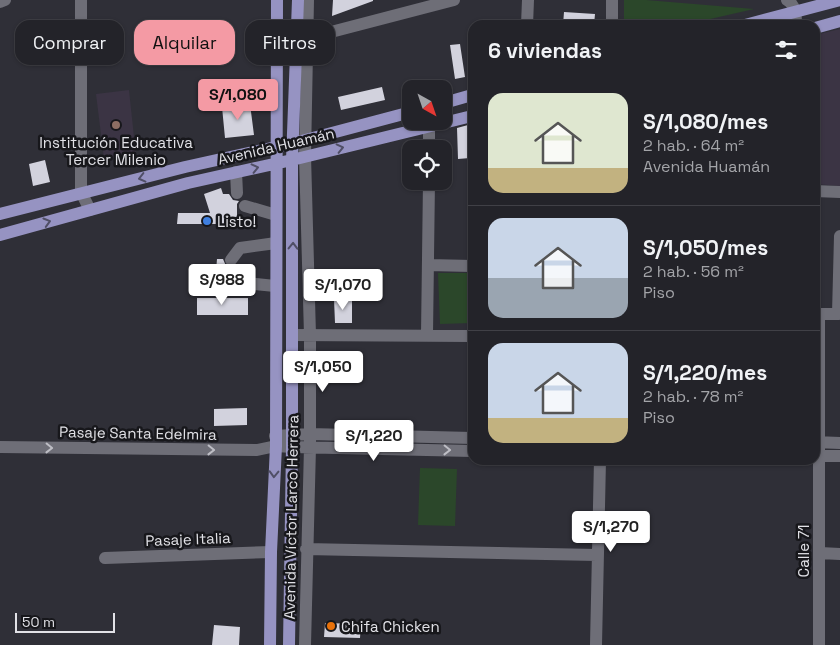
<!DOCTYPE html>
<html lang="es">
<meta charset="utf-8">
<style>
body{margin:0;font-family:"Space Grotesk",sans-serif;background:#2f2f35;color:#f1f3f6;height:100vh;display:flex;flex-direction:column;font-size:19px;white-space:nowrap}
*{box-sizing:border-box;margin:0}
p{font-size:16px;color:#a3a4a8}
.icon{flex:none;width:28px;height:28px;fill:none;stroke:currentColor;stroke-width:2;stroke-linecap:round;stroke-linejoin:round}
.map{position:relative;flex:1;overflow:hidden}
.side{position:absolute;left:468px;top:20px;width:352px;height:445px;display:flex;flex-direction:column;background:#232329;border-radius:15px;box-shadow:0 1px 4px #0004,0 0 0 1px #404046}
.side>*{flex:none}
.hud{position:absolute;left:15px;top:20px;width:378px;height:45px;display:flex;gap:10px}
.needle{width:32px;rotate:140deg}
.controls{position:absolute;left:402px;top:80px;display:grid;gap:10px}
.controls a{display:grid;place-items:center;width:50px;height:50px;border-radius:10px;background:#232329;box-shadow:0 1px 4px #0004,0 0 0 1px #404046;font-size:25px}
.scale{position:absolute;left:15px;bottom:12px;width:100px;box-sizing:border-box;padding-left:5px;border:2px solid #e1e1e6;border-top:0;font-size:14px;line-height:18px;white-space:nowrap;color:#e1e1e6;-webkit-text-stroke:4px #17171b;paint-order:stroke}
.price{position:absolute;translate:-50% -42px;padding:0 11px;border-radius:5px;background:#fff;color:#222;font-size:16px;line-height:32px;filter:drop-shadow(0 1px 2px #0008)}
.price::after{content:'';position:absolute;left:50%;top:30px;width:15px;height:11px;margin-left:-8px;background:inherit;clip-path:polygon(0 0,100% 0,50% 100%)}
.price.on{background:#f49aa4;color:#111}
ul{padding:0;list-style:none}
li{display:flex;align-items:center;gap:15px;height:125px;padding:0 20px}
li+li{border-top:1px solid #404046}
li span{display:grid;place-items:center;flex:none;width:140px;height:100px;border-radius:15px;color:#555}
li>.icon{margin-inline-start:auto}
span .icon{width:60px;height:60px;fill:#fffc;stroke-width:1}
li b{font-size:21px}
h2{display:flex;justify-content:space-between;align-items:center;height:60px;padding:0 20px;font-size:21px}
.pill{padding:0 18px;border-radius:15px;background:#232329;box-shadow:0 1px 4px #0004,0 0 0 1px #404046;font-size:18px;line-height:45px}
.pill.on{background:#f49aa4;color:#111}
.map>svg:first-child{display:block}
.education{fill:#3b3444}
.green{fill:#2b472a}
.building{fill:#d2d2dd}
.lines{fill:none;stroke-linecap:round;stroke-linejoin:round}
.minor{stroke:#6e6e77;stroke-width:12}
.major{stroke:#9693c2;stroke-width:12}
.oneway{stroke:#504f66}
.oneway2{stroke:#bebec5}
.education-dot{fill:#8d6e63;stroke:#17171b;stroke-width:2}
.shop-dot{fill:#3f7fe0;stroke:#17171b;stroke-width:2}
.food-dot{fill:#e8710a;stroke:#17171b;stroke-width:2}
.labels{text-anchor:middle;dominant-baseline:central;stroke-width:5;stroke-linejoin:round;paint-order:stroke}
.poi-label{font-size:15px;fill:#e1e1e6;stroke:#17171b;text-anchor:start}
.street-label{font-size:15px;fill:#e1e1e6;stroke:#17171b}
</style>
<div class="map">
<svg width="840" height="645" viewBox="0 0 840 645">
<rect width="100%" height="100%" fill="#2f2f37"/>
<path class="education" d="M840 29V186L815 184V35Z
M129 90 136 156 104 159 96 94Z"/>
<path class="green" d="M624 0H646L754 9 684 25H624Z
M438 273H472V323L440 324Z
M420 468 457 469 455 526 418 525Z"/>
<path class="building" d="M333 0H373V1L332 16Z
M564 12 595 14 594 25H563Z
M460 44 465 77 455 79 450 45Z
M382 87 385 100 341 110 338 97Z
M250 104 254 135 225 138 222 107Z
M468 125H469L470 158 458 159 457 128Z
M45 160 50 182 33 186 29 164Z
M221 188 223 194H229L233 200 239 201 237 204V224H177L178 213H210L204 194Z
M217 259H223L226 266 224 271H216Z
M197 298H248V315H197Z
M334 299H352V323H335Z
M247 408V425L214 426V409Z
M325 623 361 624 360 638 324 637Z
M214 625 240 627 239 645H212Z"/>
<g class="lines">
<path class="minor" d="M81 0V192L90 210
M612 0V25
M787 0C796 5 796 16 796 25
M0 2 5 0
M527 25 528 0
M308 38 454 0
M429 149V127
M236 172 237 193
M815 191 840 192
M245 206 276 215
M231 260 240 248 276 243
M428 265 472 266
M232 271 236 282 275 286
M292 335 472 336
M427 335 429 181
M275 436 309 434 472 438
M815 442 840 443
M0 447 257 450 276 446 292 447 472 451
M815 456H840
M306 549 597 555
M820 553 840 554
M105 558 271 552
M305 645 310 447V335L305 156 308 0
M596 645 600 460
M819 645V314H838L840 236"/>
<path class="major" d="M745 25 840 0
M815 28 840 21
M444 103 472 95
M0 214 185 167 294 143 411 112
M0 235 188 183 292 160 472 116
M270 645 271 552 276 446 277 0
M289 645 292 447V160L298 0"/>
</g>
<defs><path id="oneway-chevron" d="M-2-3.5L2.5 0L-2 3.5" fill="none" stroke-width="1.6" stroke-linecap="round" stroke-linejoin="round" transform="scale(1.25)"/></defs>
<g class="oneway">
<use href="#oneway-chevron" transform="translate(340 148) rotate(-13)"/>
<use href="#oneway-chevron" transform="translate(255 168) rotate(-13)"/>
<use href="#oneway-chevron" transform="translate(142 178) rotate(166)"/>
<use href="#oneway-chevron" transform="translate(47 222) rotate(-16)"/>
<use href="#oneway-chevron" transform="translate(293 246) rotate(-89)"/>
<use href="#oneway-chevron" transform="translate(274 474) rotate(92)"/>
</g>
<g class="oneway2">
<use href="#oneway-chevron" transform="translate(49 448) rotate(1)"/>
<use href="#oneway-chevron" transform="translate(211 450) rotate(1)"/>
<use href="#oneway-chevron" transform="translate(447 450) rotate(1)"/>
</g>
<circle class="education-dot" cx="116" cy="125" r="5"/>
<circle class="shop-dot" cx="207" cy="221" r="5"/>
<circle class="food-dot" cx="331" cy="626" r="5"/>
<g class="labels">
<g class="poi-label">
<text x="116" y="142" text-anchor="middle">Institución Educativa<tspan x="116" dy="17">Tercer Milenio</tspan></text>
<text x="217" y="221">Listo!</text>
<text x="341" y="626">Chifa Chicken</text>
</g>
<g class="street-label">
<text transform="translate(276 146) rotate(-13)">Avenida Huamán</text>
<text transform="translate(138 433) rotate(1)">Pasaje Santa Edelmira</text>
<text transform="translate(291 517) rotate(-89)">Avenida Víctor Larco Herrera</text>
<text transform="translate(188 539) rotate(-2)">Pasaje Italia</text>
<text transform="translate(803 551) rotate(-90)">Calle 71</text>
</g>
</g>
</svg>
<div class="controls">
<a><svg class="needle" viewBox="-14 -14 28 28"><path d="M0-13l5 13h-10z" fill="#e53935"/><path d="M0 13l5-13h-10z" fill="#a3a4a8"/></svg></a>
<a><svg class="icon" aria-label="locate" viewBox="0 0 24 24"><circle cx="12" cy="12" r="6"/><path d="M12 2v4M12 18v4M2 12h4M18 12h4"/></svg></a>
</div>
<div class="scale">50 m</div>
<b class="price on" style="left:238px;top:121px">S/1,080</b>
<b class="price" style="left:222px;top:306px">S/988</b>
<b class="price" style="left:343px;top:311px">S/1,070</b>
<b class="price" style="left:323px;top:393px">S/1,050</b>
<b class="price" style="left:374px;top:462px">S/1,220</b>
<b class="price" style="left:611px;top:553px">S/1,270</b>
<div class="hud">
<a class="pill">Comprar</a>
<a class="pill on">Alquilar</a>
<a class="pill">Filtros</a>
</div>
<section class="side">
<h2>6 viviendas<svg class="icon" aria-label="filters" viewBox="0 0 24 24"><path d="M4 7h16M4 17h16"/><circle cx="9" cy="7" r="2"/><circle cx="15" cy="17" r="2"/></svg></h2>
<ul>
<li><span style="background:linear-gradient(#dfe7d0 75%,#c2b280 0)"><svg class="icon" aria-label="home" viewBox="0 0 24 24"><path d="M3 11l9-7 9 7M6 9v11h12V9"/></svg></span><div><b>S/1,080/mes</b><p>2 hab. · 64 m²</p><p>Avenida Huamán</p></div></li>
<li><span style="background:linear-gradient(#c9d6e8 60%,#9aa5b1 0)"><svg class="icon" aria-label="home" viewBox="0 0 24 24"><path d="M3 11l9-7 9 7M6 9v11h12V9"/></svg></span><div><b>S/1,050/mes</b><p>2 hab. · 56 m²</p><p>Piso</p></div></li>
<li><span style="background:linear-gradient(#c9d6e8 75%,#c2b280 0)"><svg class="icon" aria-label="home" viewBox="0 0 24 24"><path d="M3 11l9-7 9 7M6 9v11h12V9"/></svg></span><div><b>S/1,220/mes</b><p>2 hab. · 78 m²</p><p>Piso</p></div></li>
</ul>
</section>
</div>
